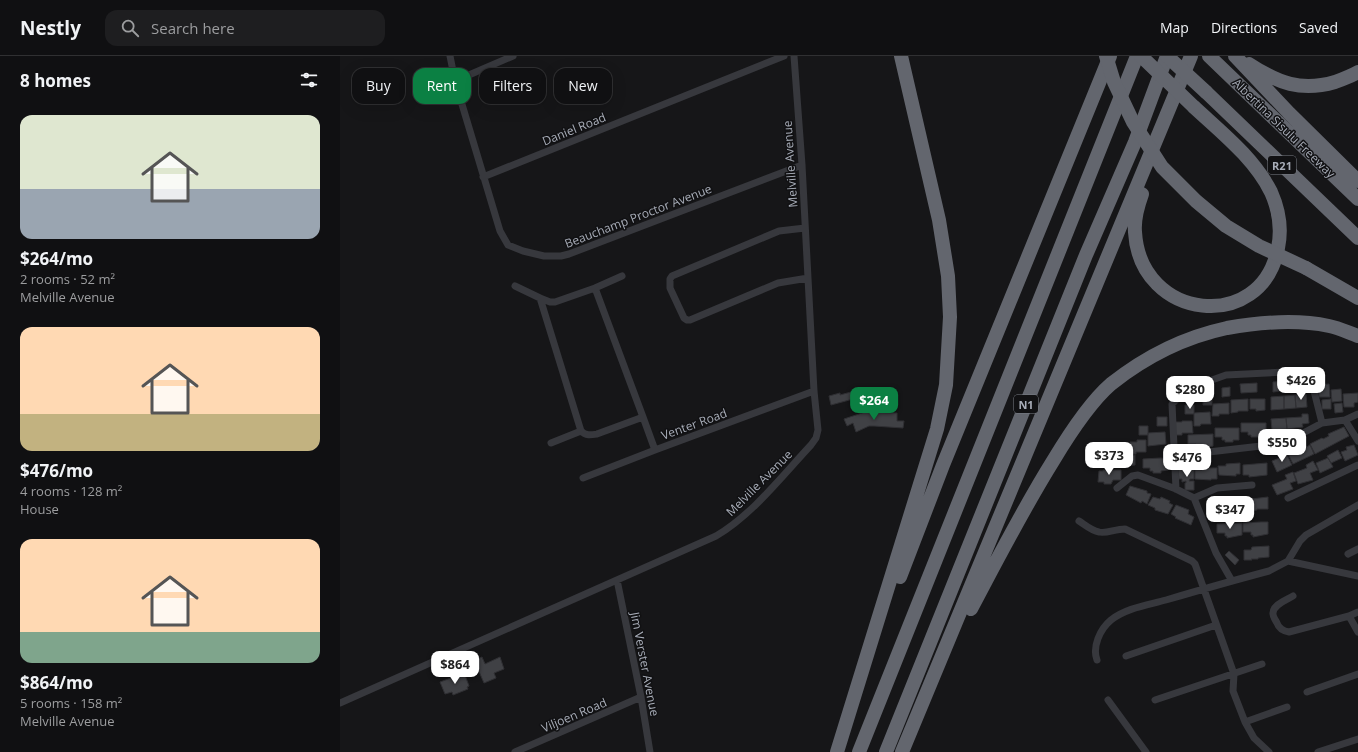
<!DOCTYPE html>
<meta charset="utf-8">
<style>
body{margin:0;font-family:"Open Sans",sans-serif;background:#1e1e20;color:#f1f3f6;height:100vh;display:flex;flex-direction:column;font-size:15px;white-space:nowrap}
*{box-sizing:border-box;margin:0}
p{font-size:13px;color:#9c9d9f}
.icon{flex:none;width:22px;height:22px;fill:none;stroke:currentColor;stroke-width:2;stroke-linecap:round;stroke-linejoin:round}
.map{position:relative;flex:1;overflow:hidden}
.drawer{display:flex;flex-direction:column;background:#101012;width:340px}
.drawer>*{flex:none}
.guide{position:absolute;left:12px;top:12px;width:380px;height:36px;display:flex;gap:8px}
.price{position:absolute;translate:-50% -34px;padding:0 9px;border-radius:8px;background:#fff;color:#222;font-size:13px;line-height:26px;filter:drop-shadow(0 1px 2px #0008)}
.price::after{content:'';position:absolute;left:50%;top:24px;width:12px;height:9px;margin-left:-6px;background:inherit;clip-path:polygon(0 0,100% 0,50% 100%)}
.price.active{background:#0b8043;color:#fff}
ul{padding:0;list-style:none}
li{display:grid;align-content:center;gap:8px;height:212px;padding:0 20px}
li span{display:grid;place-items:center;height:124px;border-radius:12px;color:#555}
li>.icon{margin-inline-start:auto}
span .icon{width:72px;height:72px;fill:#fffc;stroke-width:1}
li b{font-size:17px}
h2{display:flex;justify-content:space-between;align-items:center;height:48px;padding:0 20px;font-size:17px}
.chip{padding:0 14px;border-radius:12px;background:#101012;box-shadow:0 4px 16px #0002,0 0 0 1px #303032;font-size:14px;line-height:36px}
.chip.active{background:#0b8043;color:#fff}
header{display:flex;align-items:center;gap:24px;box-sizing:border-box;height:56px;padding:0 20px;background:#101012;border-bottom:1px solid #303032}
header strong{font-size:19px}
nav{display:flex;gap:22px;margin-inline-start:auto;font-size:14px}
.search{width:280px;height:36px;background:#1e1e20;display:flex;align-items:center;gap:10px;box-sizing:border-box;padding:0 14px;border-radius:12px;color:#9c9d9f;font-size:15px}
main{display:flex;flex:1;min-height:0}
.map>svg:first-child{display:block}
.building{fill:#404145;stroke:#303034}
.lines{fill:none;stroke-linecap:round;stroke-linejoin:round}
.minor{stroke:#37383d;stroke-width:7}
.motorway{stroke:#63666e;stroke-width:14}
.motorway-bridge{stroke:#63666e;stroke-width:14}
.labels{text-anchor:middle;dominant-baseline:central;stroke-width:3;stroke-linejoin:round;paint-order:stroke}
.shield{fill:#111113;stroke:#7b7e86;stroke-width:1}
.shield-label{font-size:11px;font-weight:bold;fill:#a8adb8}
.street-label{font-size:12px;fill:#a8adb8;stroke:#111113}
</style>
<header>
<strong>Nestly</strong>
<div class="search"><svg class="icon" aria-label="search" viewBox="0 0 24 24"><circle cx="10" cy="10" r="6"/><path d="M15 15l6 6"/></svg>Search here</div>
<nav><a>Map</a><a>Directions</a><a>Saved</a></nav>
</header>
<main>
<section class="drawer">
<h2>8 homes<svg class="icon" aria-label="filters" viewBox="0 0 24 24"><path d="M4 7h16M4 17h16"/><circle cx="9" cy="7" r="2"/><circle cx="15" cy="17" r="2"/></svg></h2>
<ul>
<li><span style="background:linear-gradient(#dfe7d0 60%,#9aa5b1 0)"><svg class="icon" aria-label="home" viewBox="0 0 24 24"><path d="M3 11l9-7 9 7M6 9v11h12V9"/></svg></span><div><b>$264/mo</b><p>2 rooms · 52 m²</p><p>Melville Avenue</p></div></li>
<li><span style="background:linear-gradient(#ffd9b3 70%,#c2b280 0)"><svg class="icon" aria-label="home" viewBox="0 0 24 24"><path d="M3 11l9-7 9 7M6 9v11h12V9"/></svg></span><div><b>$476/mo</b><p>4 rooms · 128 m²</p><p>House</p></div></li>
<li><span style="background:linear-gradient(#ffd9b3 75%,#7fa58c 0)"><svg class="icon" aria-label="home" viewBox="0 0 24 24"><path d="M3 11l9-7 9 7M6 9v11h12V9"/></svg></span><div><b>$864/mo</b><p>5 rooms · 158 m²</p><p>Melville Avenue</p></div></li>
</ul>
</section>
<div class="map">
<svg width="1018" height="696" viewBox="0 0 1018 696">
<rect width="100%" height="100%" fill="#161618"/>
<path class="building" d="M962 324 963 333H954V325Z
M948 325 949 334 933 336V326Z
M917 327V336L901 337 900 328Z
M989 328 990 341H979L978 329Z
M890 331V340L882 341V332Z
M1001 333 1002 345 992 346 991 334Z
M511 336 513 343 491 349 489 340 500 337V339Z
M1018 337V346L1014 347V351H1004L1003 338Z
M966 338 967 351 956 352 955 339Z
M955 339 956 352 944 353V340Z
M863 340H872V349H863Z
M944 340V353L931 354V341Z
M908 343V355H898V356L891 357V344Z
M910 343H925V354L916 355V353H910Z
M991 343V353H982V344Z
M889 347V358H879V360H872L873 348Z
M1002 347 1003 356 995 357 994 348Z
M845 349H854V358H845Z
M525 356 557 357V365H564L563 372 534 370H529L516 376 513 367 507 370 504 363Z
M870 356 871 368H861L860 370H854V357Z
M962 358H968L969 367 962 368 963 371 947 373 946 362 962 361Z
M817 361H827V370H817Z
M946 362 947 373 932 374 931 363Z
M842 365H852L853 377H842V379H835V366H842Z
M901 367H926V379H919V381H911V379H908V376H901Z
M799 370H808V379H799Z
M1004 371 1009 380 975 398 970 388 982 382 983 383 989 380 988 378Z
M875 372H899V384H893V386H885V384H882V381H875Z
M940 375V384L932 385V376Z
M825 376 826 388 808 390V377Z
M873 378V390L867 391V393H858V391H856V388H848V379Z
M797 384H806V396H796V398H790V386H797Z
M940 385 945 393 936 398 931 389Z
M970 389 974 398 953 408 948 398 954 395 953 393 956 392 957 394 962 392 963 393Z
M1014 389 1018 399 1005 405 1001 396 1007 394 1006 391Z
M998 394 1002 402 991 407 987 400Z
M778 398H788L789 400 795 399V409L778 411V409H773V399Z
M947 399 952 409 937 416 932 405Z
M821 402 828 403V414L821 415V417H813V415H810V412H803V403Z
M988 402 993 411 980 417 976 407Z
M973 405 978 414 970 417 973 424 958 428 954 417 967 412 966 409Z
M900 407V418H896V420L879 419 878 410H886V408Z
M927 407V419L909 421V419H903V409Z
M849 412 854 413V423H850L849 425H854V434H845V427H846V425L842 426V423H839L838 413Z
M862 412H877V423H871V424L855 423V414H862Z
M763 414H781V424H773L771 428H764V426H758L759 415H763Z
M953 416 956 425 950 427 953 433 937 439 932 429 947 423 945 419Z
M790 430 807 435V437L811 438 807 448 802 445 801 447 786 439Z
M813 441 820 443 821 441 830 445 829 447 833 449 828 458 815 454V452L808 449Z
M928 441V453H917V454L910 455V453H903V444Z
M901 443V453H891V455H884V453H877V444Z
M836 449 849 454 848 458 854 461 851 469 835 462 836 461 831 458Z
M921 466H928V478L913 481V479H911V476H903V467Z
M902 467V479L887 482V480H885V477H877V468Z
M929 490V501L918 502V503H911L912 504H904V494H911L912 491Z
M889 495 899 504 895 509 885 499Z
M142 601 145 608 160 601 164 613 154 617 156 622 144 627 134 604Z
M119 619H121L122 621 125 619 129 630 127 631 128 633 113 639 112 636 105 638 100 626Z"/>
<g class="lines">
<path class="minor" d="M110 0 115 25 160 175 168 189 183 195 204 200H221L229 198 462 109
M115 25 173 0
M143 121 444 0
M465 172 439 175 332 220 330 223V232L344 262 347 264H350L438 227 468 222
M175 230 200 242
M255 232 303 361 257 378C251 379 246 380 241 375L200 242 210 246H215L255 232 282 220
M303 361 315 394
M1005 364 1018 385
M950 384 982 367 1005 364 1018 358
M211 387 241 375
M834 400 921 390
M243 422 315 394 474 335
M777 432 792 420 798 419 836 433 854 442 876 497 892 525
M836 433 832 348 839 341 872 324 886 319 965 315 969 318 971 323 982 367
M854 442 877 432 912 429
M948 442 1018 409
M739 465C745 469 752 475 759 476 766 478 775 473 785 473L852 505 855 508 894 618 893 635 905 666 914 682 929 696
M1008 498 1018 493
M948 505 960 485 966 479 1018 449
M277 524 301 641 310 696
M953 540C946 544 932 549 933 558 933 561 936 565 937 567 939 573 943 575 949 576L1009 560 1018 576
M1009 560 1018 556
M786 600 876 569
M757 604C752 591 760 573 771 564 786 552 808 549 826 544 860 534 895 524 929 515L948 505 1018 520
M967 636 1018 618
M768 644 806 696
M815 644 922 608
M0 647 376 480C412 459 442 420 471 389L476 382 478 374 474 335 462 109 454 0
M905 666 947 651
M175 696 301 641
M978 696 1018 683"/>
<path class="motorway" d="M869 0 1018 143
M895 0 949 57 1018 125
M909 8C938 27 961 36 995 26 1003 23 1011 20 1018 16
M866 36 1018 182
M802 138C798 149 794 164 795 176 800 265 922 278 938 192 942 173 939 154 931 136 914 102 882 77 854 51
M966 212 1018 242
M560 521 603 409 770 0
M631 553C657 504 683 453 713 405 728 380 749 347 771 328 805 301 845 281 887 272 921 266 956 263 989 270 999 272 1009 277 1018 280
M497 696 597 373 606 329 610 261 608 220 599 164 561 0
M519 696 797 0
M546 696 746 199 795 86 827 0
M562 696 851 0"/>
<path class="motorway-bridge" d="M766 0 774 26 793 66 822 111 856 145 886 170 919 190 966 212
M801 0 854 51
M827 0 866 36"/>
</g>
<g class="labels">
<g class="shield">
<rect x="928" y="100" width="28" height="18" rx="3"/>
<rect x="674" y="339" width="24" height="18" rx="3"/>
</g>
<g class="shield-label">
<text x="942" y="109">R21</text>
<text x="686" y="348">N1</text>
</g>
<g class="street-label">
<text transform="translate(944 72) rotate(44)">Albertina Sisulu Freeway</text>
<text transform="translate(234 73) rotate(-22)">Daniel Road</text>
<text transform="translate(450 108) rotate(-94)">Melville Avenue</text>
<text transform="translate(298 160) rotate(-21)">Beauchamp Proctor Avenue</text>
<text transform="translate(354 368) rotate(-20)">Venter Road</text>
<text transform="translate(419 427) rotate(-45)">Melville Avenue</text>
<text transform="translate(305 608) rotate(79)">Jim Verster Avenue</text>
<text transform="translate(234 659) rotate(-23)">Viljoen Road</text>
</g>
</g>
</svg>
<b class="price" style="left:961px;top:345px">$426</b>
<b class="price" style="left:850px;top:354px">$280</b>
<b class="price active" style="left:534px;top:365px">$264</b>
<b class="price" style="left:942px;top:407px">$550</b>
<b class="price" style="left:769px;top:420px">$373</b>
<b class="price" style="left:847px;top:422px">$476</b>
<b class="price" style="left:890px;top:474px">$347</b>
<b class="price" style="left:115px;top:629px">$864</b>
<div class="guide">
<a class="chip">Buy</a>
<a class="chip active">Rent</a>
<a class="chip">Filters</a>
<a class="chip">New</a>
</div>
</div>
</main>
